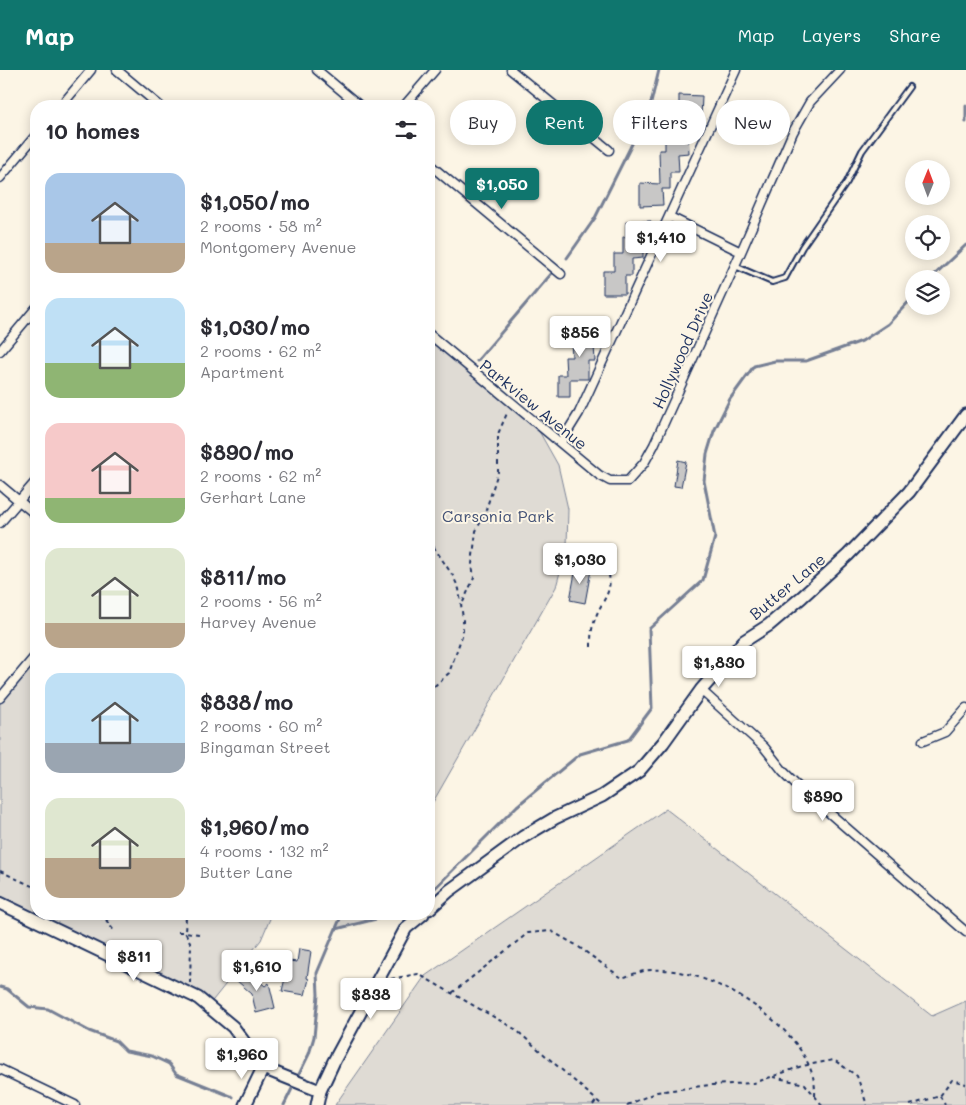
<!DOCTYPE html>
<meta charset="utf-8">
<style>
body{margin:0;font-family:Mali,sans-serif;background:#f7f7f7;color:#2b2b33;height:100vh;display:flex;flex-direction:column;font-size:19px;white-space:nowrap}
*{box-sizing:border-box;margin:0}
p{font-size:16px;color:#7c7c81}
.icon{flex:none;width:28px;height:28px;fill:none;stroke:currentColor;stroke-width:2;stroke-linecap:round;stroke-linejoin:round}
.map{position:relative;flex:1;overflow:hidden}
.side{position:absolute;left:30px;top:30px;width:405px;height:820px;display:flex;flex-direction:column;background:#fff;border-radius:20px;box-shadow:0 2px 12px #0003}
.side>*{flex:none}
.hud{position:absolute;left:450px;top:30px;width:440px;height:45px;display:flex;gap:10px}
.needle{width:32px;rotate:1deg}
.buttons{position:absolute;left:905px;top:90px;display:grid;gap:10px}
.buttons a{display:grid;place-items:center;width:45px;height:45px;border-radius:50%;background:#fff;box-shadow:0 2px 12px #0003;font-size:25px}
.price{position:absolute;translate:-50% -42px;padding:0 11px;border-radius:5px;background:#fff;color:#222;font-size:16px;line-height:32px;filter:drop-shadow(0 1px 2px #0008)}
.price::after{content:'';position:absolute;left:50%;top:30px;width:15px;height:11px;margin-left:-8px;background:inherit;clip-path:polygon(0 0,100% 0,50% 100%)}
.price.current{background:#0f766e;color:#fff}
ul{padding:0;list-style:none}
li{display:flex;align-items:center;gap:15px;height:125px;padding:0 15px}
li span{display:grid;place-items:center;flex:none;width:140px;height:100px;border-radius:15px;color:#555}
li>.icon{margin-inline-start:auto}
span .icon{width:60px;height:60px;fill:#fffc;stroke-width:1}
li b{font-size:21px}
h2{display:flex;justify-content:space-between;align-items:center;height:60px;padding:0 15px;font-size:21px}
.pill{padding:0 18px;border-radius:22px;background:#fff;box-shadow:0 2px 12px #0003;font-size:18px;line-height:45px}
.pill.current{background:#0f766e;color:#fff}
header{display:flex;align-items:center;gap:30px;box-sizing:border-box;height:70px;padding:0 25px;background:#0f766e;color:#fff}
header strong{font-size:24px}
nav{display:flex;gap:28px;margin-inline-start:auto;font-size:18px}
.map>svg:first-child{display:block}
.green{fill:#dfdbd4;stroke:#7d8599}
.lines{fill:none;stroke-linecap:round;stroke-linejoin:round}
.stream{stroke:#767f94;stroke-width:3}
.building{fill:#c8c7c6;stroke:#1b2f5e}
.lane-casing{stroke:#1b2f5e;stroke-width:8}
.street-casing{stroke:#1b2f5e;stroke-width:11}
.secondary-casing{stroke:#1b2f5e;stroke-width:15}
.path{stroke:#1b2f5e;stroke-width:2;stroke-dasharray:4 4;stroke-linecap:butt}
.lane{stroke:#fcf5e5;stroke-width:4}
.street{stroke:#fcf5e5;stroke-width:8}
.secondary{stroke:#fcf5e5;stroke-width:11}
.labels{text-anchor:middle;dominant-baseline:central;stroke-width:4;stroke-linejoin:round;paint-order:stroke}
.street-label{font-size:16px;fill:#1b2f5e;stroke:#fcf5e5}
.park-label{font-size:16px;fill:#425176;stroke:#fcf5e5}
</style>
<header>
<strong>Map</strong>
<nav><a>Map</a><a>Layers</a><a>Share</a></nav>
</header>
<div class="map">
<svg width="966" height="1035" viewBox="0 0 966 1035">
<rect width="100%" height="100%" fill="#fcf5e5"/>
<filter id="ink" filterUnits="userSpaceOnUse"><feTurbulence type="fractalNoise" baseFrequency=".02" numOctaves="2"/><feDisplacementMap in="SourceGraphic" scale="10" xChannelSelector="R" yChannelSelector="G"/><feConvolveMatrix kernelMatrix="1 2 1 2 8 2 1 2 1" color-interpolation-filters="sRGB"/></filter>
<g filter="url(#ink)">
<path class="green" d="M429 264 520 339 540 363 558 395 568 439 567 476 556 517 429 739Z
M36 585V844H272L261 870 209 935 0 833V628Z
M666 739 932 946 966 931V1035H335L425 906Z
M342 844H369L365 851 336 860Z"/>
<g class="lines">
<path class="stream" d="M966 36V52
M567 188 595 148 630 78 651 33 659 0
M930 209 966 175
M477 291 552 203
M429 824 517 736 580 684 628 670 652 638 649 559 703 510 715 467 704 411 707 384 714 361 730 329 754 296 775 291H806L862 271 888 254 914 226
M336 859 396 844
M0 917 7 919 29 937 48 939 89 961 116 971 126 981 152 986 169 994 176 1004 233 1027
M284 1035 309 984 314 967 318 925 317 903 342 844"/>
</g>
<path class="building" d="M679 25 702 26 701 48 679 47Z
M665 62H688L689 83 678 84 679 102H670V119H662L663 135 640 136V113L660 114 659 80H665Z
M651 151 652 170 643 171V188L632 189V206H625V224H603V201H614V184H623V167H626V152Z
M601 254V275H594L595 291H588V309H570V327H558V305H566L565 287H572L571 271 581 270V255Z
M678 390 686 392 681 417 674 416Z
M576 497 591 500 585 533 570 530Z
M299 879 311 881 307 908 309 909 305 925 282 921 289 891 297 892Z
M245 899 265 916 269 913 275 938 256 943 252 924 236 910Z"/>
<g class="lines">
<g class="lane-casing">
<path id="lane" d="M735 196 772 212 785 208 802 177 847 112 862 81 909 17"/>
</g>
<g class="street-casing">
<path id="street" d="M117 0 160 36
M317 0 360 36
M511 0 609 80
M61 36 91 0
M404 36 435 0
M429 94 561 204
M0 108 36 65
M670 147 741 182
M429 264 599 405 610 411H628L644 393 654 375 741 182 793 62 810 32 840 0
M0 281 36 238
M561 372 579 343 736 0
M0 415 36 445
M0 453 36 411
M701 620 764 677 783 701 795 713 966 862
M0 628 36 585
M923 671 945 662 966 638
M0 999 75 1035"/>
</g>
<g class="secondary-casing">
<path id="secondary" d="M0 833 198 928 233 957 263 998 320 1021
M429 839 449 821 523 767 555 748 602 726 639 701 663 673 701 620 744 571 769 555 802 527 848 485 909 422 966 345
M245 1035 263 998
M317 1035 320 1021 334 991 406 858 423 844"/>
</g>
<path class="path" d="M429 470 453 506 459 519 463 549V563L449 603 429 621
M463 532 474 508 472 494 476 461 485 443 498 402V364L508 341
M591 577C591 567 591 559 595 549 602 529 614 523 608 500
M0 801 36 818
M91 844 106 850 117 844 186 847
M106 850 114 861
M178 862H185L191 874 190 913
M199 864 185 862 186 847 202 844
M391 909 418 904 515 959 602 1035
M452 923 528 863 551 861 576 875 622 908C631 905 642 900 652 900 710 895 819 962 815 1026
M773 1007 805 1014 822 1035
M940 1026 945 1035
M593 1035 596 1031
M627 1035 657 1022 710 1015 754 1013 802 996 834 990 857 1006 867 1035
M910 1035 940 1026 952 1010 966 1014"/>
<use href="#lane" class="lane"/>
<use href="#street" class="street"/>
<use href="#secondary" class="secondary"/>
</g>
</g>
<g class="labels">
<g class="street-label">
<text transform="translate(682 280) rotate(-66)">Hollywood Drive</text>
<text transform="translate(534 334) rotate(39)">Parkview Avenue</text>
<text transform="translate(787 516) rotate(-40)">Butter Lane</text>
</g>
<g class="park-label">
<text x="498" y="445">Carsonia Park</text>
</g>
</g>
</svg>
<div class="buttons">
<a><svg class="needle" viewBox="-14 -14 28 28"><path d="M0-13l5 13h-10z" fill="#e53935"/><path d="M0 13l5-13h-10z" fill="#7c7c81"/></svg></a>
<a><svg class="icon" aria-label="locate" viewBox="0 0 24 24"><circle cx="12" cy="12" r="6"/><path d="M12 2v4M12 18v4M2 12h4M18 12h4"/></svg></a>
<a><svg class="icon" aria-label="layers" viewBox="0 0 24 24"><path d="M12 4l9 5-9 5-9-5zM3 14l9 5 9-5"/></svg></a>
</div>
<b class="price current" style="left:502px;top:140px">$1,050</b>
<b class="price" style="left:661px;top:193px">$1,410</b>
<b class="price" style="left:580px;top:288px">$856</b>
<b class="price" style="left:580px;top:515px">$1,030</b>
<b class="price" style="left:719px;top:618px">$1,830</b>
<b class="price" style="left:823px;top:752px">$890</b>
<b class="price" style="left:134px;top:912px">$811</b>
<b class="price" style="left:257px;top:922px">$1,610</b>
<b class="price" style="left:371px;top:950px">$838</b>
<b class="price" style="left:242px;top:1010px">$1,960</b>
<div class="hud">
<a class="pill">Buy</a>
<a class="pill current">Rent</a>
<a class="pill">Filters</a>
<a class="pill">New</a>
</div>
<section class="side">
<h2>10 homes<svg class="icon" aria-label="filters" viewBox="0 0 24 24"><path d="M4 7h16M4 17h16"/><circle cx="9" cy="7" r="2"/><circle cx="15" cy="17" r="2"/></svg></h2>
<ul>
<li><span style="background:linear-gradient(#a9c7e8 70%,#b9a48a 0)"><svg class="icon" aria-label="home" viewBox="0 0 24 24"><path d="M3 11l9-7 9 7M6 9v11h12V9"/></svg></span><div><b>$1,050/mo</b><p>2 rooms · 58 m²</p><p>Montgomery Avenue</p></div></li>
<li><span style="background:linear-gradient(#bfe0f5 65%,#8fb573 0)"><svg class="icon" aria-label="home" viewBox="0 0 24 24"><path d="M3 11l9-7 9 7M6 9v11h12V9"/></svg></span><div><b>$1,030/mo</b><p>2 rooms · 62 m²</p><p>Apartment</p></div></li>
<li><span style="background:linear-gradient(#f6c9c9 75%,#8fb573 0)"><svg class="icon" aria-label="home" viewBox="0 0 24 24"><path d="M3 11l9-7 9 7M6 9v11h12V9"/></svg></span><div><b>$890/mo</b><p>2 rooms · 62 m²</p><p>Gerhart Lane</p></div></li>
<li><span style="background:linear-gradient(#dfe7d0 75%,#b9a48a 0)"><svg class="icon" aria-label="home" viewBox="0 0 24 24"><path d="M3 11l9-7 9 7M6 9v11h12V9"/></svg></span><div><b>$811/mo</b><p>2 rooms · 56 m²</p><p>Harvey Avenue</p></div></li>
<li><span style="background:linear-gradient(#bfe0f5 70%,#9aa5b1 0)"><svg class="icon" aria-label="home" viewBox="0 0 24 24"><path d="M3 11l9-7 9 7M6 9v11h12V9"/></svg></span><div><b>$838/mo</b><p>2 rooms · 60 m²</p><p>Bingaman Street</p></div></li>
<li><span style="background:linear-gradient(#dfe7d0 60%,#b9a48a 0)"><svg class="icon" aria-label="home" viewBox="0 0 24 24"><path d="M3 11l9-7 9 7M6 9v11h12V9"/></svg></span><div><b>$1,960/mo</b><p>4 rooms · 132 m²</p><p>Butter Lane</p></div></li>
</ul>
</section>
</div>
